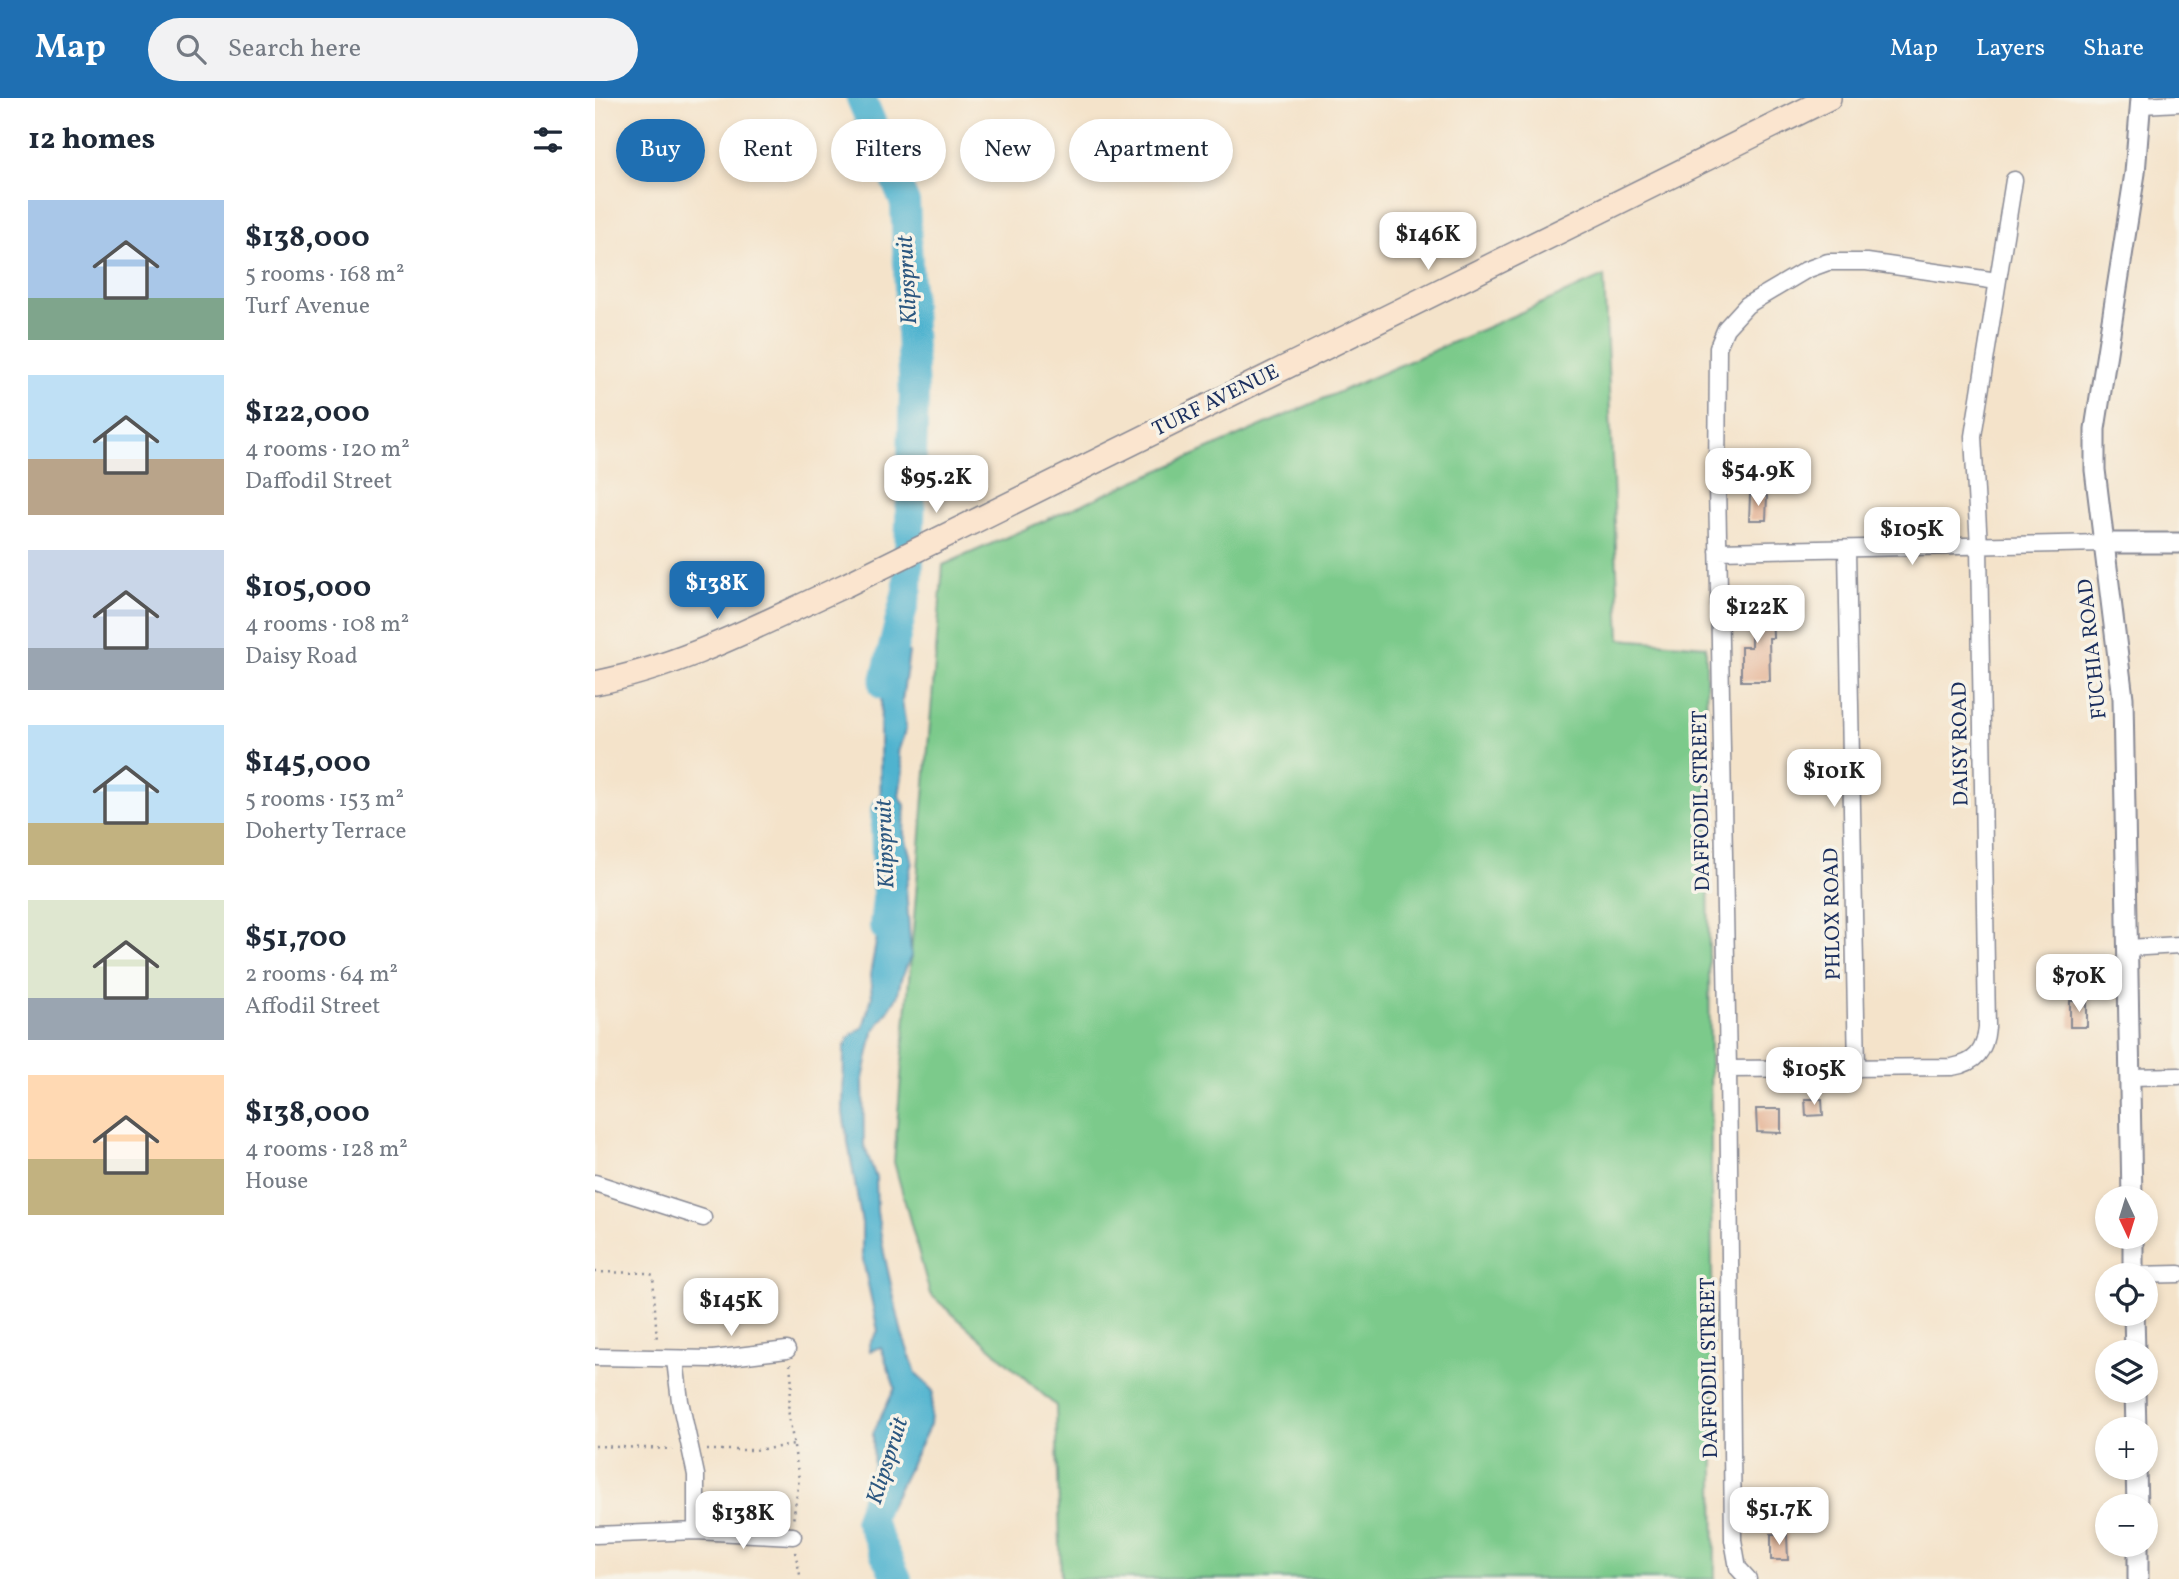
<!DOCTYPE html>
<meta charset="utf-8">
<style>
body{margin:0;font-family:Vollkorn,serif;background:#f2f2f3;color:#1f2937;height:100vh;display:flex;flex-direction:column;font-size:26px;white-space:nowrap}
*{box-sizing:border-box;margin:0}
p{font-size:23px;color:#747a83}
.icon{flex:none;width:38px;height:38px;fill:none;stroke:currentColor;stroke-width:2;stroke-linecap:round;stroke-linejoin:round}
.map{position:relative;flex:1;overflow:hidden}
.side{display:flex;flex-direction:column;background:#fff;width:595px}
.side>*{flex:none}
.banner{position:absolute;left:21px;top:21px;width:665px;height:63px;display:flex;gap:14px}
.needle{width:46px;rotate:176deg}
.buttons{position:absolute;left:1500px;top:1088px;display:grid;gap:14px}
.buttons a{display:grid;place-items:center;width:63px;height:63px;border-radius:50%;background:#fff;box-shadow:0 4px 10px #0003;font-size:35px}
.price{position:absolute;translate:-50% -60px;padding:0 16px;border-radius:14px;background:#fff;color:#222;font-size:23px;line-height:46px;filter:drop-shadow(0 2px 4px #0008)}
.price::after{content:'';position:absolute;left:50%;top:42px;width:21px;height:16px;margin-left:-10px;background:inherit;clip-path:polygon(0 0,100% 0,50% 100%)}
.price.on{background:#1f6fb2;color:#fff}
ul{padding:0;list-style:none}
li{display:flex;align-items:center;gap:21px;height:175px;padding:0 28px}
li span{display:grid;place-items:center;flex:none;width:196px;height:140px;border-radius:0px;color:#555}
li>.icon{margin-inline-start:auto}
span .icon{width:84px;height:84px;fill:#fffc;stroke-width:1}
li b{font-size:30px}
h2{display:flex;justify-content:space-between;align-items:center;height:84px;padding:0 28px;font-size:30px}
.tag{padding:0 24px;border-radius:32px;background:#fff;box-shadow:0 4px 10px #0003;font-size:24px;line-height:63px}
.tag.on{background:#1f6fb2;color:#fff}
header{display:flex;align-items:center;gap:42px;box-sizing:border-box;height:98px;padding:0 35px;background:#1f6fb2;color:#fff}
header strong{font-size:33px}
nav{display:flex;gap:38px;margin-inline-start:auto;font-size:24px}
.search{width:490px;height:63px;background:#f2f2f3;display:flex;align-items:center;gap:18px;box-sizing:border-box;padding:0 24px;border-radius:38px;color:#747a83;font-size:26px}
main{display:flex;flex:1;min-height:0}
.map>svg:first-child{display:block}
.green{fill:#7bca8b;stroke:#4b7c74;stroke-width:2}
.water{fill:#50b3cf;stroke:#367196;stroke-width:2}
.lines{fill:none;stroke-linecap:round;stroke-linejoin:round}
.river{stroke:#50b3cf;stroke-width:30}
.building{fill:#e5b496}
.minor-casing{stroke:#888994;stroke-width:19}
.tertiary-casing{stroke:#888994;stroke-width:23}
.secondary-casing{stroke:#888994;stroke-width:26}
.path{stroke:#888994;stroke-width:2.5;stroke-dasharray:2 5;stroke-linecap:butt}
.minor{stroke:#fff;stroke-width:16}
.tertiary{stroke:#fff;stroke-width:19}
.secondary{stroke:#fbe5cf;stroke-width:23}
.labels{text-anchor:middle;dominant-baseline:central;stroke-width:7;stroke-linejoin:round;paint-order:stroke}
.street-label{font-size:21px;fill:#1b2f5e;stroke:#f7f3e8}
.water-label{font-size:23px;font-style:italic;fill:#2b5780;stroke:#f7f3e8}
</style>
<header>
<strong>Map</strong>
<div class="search"><svg class="icon" aria-label="search" viewBox="0 0 24 24"><circle cx="10" cy="10" r="6"/><path d="M15 15l6 6"/></svg>Search here</div>
<nav><a>Map</a><a>Layers</a><a>Share</a></nav>
</header>
<main>
<section class="side">
<h2>12 homes<svg class="icon" aria-label="filters" viewBox="0 0 24 24"><path d="M4 7h16M4 17h16"/><circle cx="9" cy="7" r="2"/><circle cx="15" cy="17" r="2"/></svg></h2>
<ul>
<li><span style="background:linear-gradient(#a9c7e8 70%,#7fa58c 0)"><svg class="icon" aria-label="home" viewBox="0 0 24 24"><path d="M3 11l9-7 9 7M6 9v11h12V9"/></svg></span><div><b>$138,000</b><p>5 rooms · 168 m²</p><p>Turf Avenue</p></div></li>
<li><span style="background:linear-gradient(#bfe0f5 60%,#b9a48a 0)"><svg class="icon" aria-label="home" viewBox="0 0 24 24"><path d="M3 11l9-7 9 7M6 9v11h12V9"/></svg></span><div><b>$122,000</b><p>4 rooms · 120 m²</p><p>Daffodil Street</p></div></li>
<li><span style="background:linear-gradient(#c9d6e8 70%,#9aa5b1 0)"><svg class="icon" aria-label="home" viewBox="0 0 24 24"><path d="M3 11l9-7 9 7M6 9v11h12V9"/></svg></span><div><b>$105,000</b><p>4 rooms · 108 m²</p><p>Daisy Road</p></div></li>
<li><span style="background:linear-gradient(#bfe0f5 70%,#c2b280 0)"><svg class="icon" aria-label="home" viewBox="0 0 24 24"><path d="M3 11l9-7 9 7M6 9v11h12V9"/></svg></span><div><b>$145,000</b><p>5 rooms · 153 m²</p><p>Doherty Terrace</p></div></li>
<li><span style="background:linear-gradient(#dfe7d0 70%,#9aa5b1 0)"><svg class="icon" aria-label="home" viewBox="0 0 24 24"><path d="M3 11l9-7 9 7M6 9v11h12V9"/></svg></span><div><b>$51,700</b><p>2 rooms · 64 m²</p><p>Affodil Street</p></div></li>
<li><span style="background:linear-gradient(#ffd9b3 60%,#c2b280 0)"><svg class="icon" aria-label="home" viewBox="0 0 24 24"><path d="M3 11l9-7 9 7M6 9v11h12V9"/></svg></span><div><b>$138,000</b><p>4 rooms · 128 m²</p><p>House</p></div></li>
</ul>
</section>
<div class="map">
<svg width="1584" height="1481" viewBox="0 0 1584 1481">
<rect width="100%" height="100%" fill="#f7f3e8"/>
<filter id="ink" filterUnits="userSpaceOnUse"><feTurbulence type="fractalNoise" baseFrequency=".0143" numOctaves="2"/><feDisplacementMap in="SourceGraphic" scale="14" xChannelSelector="R" yChannelSelector="G"/><feConvolveMatrix kernelMatrix="1 2 1 2 8 2 1 2 1" color-interpolation-filters="sRGB"/></filter>
<filter id="wash" filterUnits="userSpaceOnUse"><feTurbulence type="fractalNoise" baseFrequency=".00686" numOctaves="4" result="noise"/><feDisplacementMap in="SourceGraphic" scale="28" xChannelSelector="R" yChannelSelector="G"/><feGaussianBlur stdDeviation="1.57" result="paint"/><feColorMatrix in="noise" values="0 0 0 0 0 0 0 0 0 0 0 0 0 0 0 0 0 1.4 0 .05"/><feComposite in="paint" operator="in"/></filter>
<g filter="url(#wash)">
<rect width="100%" height="100%" fill="#f4e3ca"/>
<path class="green" d="M1009 178 1025 541 1111 548 1120 1481H466L461 1308 335 1196 299 1064 348 467Z"/>
<path class="water" d="M295 546 314 554 307 603 311 630 303 654 308 672 304 698 310 707 309 735 317 764 311 789 316 858 306 881 302 899 278 935 268 981 269 1047 281 1080 282 1114 289 1155 307 1236 321 1275 338 1293 335 1327 294 1410 279 1395 278 1335 300 1290 286 1249 275 1253 274 1246 283 1233 267 1158V1126L248 1015 249 951 253 940 268 929 277 899 275 877 296 763 286 742 285 637 287 577Z"/>
<g class="lines">
<path class="river" d="M266 0 310 105 319 296 313 489 289 587
M289 828 292 802 290 713
M296 1362 274 1421 302 1481"/>
</g>
<g id="blocks">
<path class="building" d="M1155 397 1172 398 1171 422H1154Z
M1177 509 1178 540H1174L1175 583H1146V549H1156V523H1147V510Z
M1475 903H1492V929H1475Z
M1210 1001H1227L1228 1017 1211 1018Z
M1161 1011H1186V1035L1162 1034Z
M1176 1436H1192L1193 1462H1176Z"/>
</g>
</g>
<g filter="url(#ink)">
<use href="#blocks" fill-opacity="0" stroke="#888994" stroke-width="2"/>
<g class="lines">
<g class="minor-casing">
<path id="minor" d="M1547 7 1584 5
M1252 452 1262 971
M1123 453 1509 445
M1533 850 1584 847
M1133 971 1357 969C1381 965 1390 953 1392 929L1384 449 1378 338 1419 82
M1535 979 1584 978
M0 1085 108 1120
M1538 1177 1584 1176
M0 1259 118 1261 192 1252
M80 1262 85 1303 101 1377V1433
M0 1437 101 1433 198 1438
M1153 1481 1143 1470 1138 1442 1133 971 1122 386 1123 249 1131 230 1152 207 1211 172 1233 164H1272L1402 183"/>
</g>
<g class="tertiary-casing">
<path id="tertiary" d="M1509 445H1584
M1537 1101 1528 600 1500 372V331L1540 75 1546 0
M1538 1139V1178
M1539 1216 1540 1255
M1540 1293 1541 1332
M1541 1370 1542 1409
M1543 1447V1481"/>
</g>
<g class="secondary-casing">
<path id="secondary" d="M0 585C89 568 169 524 251 487L1234 0"/>
</g>
<path class="path" d="M0 1174 52 1175 58 1177 62 1244
M195 1266 197 1286 193 1311 204 1381 198 1423
M0 1348 78 1351
M112 1352H160L200 1347
M200 1454 206 1481"/>
<use href="#minor" class="minor"/>
<use href="#tertiary" class="tertiary"/>
<use href="#secondary" class="secondary"/>
</g>
</g>
<g class="labels">
<g class="street-label">
<text transform="translate(621 303) rotate(-26)">TURF AVENUE</text>
<text transform="translate(1498 551) rotate(-96)">FUCHIA ROAD</text>
<text transform="translate(1366 646) rotate(-91)">DAISY ROAD</text>
<text transform="translate(1107 703) rotate(-91)">DAFFODIL STREET</text>
<text transform="translate(1238 816) rotate(-91)">PHLOX ROAD</text>
<text transform="translate(1115 1270) rotate(-91)">DAFFODIL STREET</text>
</g>
<g class="water-label">
<text transform="translate(313 182) rotate(-93)">Klipspruit</text>
<text transform="translate(291 746) rotate(-92)">Klipspruit</text>
<text transform="translate(293 1363) rotate(-72)">Klipspruit</text>
</g>
</g>
</svg>
<div class="buttons">
<a><svg class="needle" viewBox="-14 -14 28 28"><path d="M0-13l5 13h-10z" fill="#e53935"/><path d="M0 13l5-13h-10z" fill="#747a83"/></svg></a>
<a><svg class="icon" aria-label="locate" viewBox="0 0 24 24"><circle cx="12" cy="12" r="6"/><path d="M12 2v4M12 18v4M2 12h4M18 12h4"/></svg></a>
<a><svg class="icon" aria-label="layers" viewBox="0 0 24 24"><path d="M12 4l9 5-9 5-9-5zM3 14l9 5 9-5"/></svg></a>
<a>+</a>
<a>−</a>
</div>
<b class="price" style="left:833px;top:174px">$146K</b>
<b class="price" style="left:1163px;top:410px">$54.9K</b>
<b class="price" style="left:341px;top:417px">$95.2K</b>
<b class="price" style="left:1317px;top:469px">$105K</b>
<b class="price on" style="left:122px;top:523px">$138K</b>
<b class="price" style="left:1162px;top:547px">$122K</b>
<b class="price" style="left:1239px;top:711px">$101K</b>
<b class="price" style="left:1484px;top:916px">$70K</b>
<b class="price" style="left:1219px;top:1009px">$105K</b>
<b class="price" style="left:136px;top:1240px">$145K</b>
<b class="price" style="left:1184px;top:1449px">$51.7K</b>
<b class="price" style="left:148px;top:1453px">$138K</b>
<div class="banner">
<a class="tag on">Buy</a>
<a class="tag">Rent</a>
<a class="tag">Filters</a>
<a class="tag">New</a>
<a class="tag">Apartment</a>
</div>
</div>
</main>
